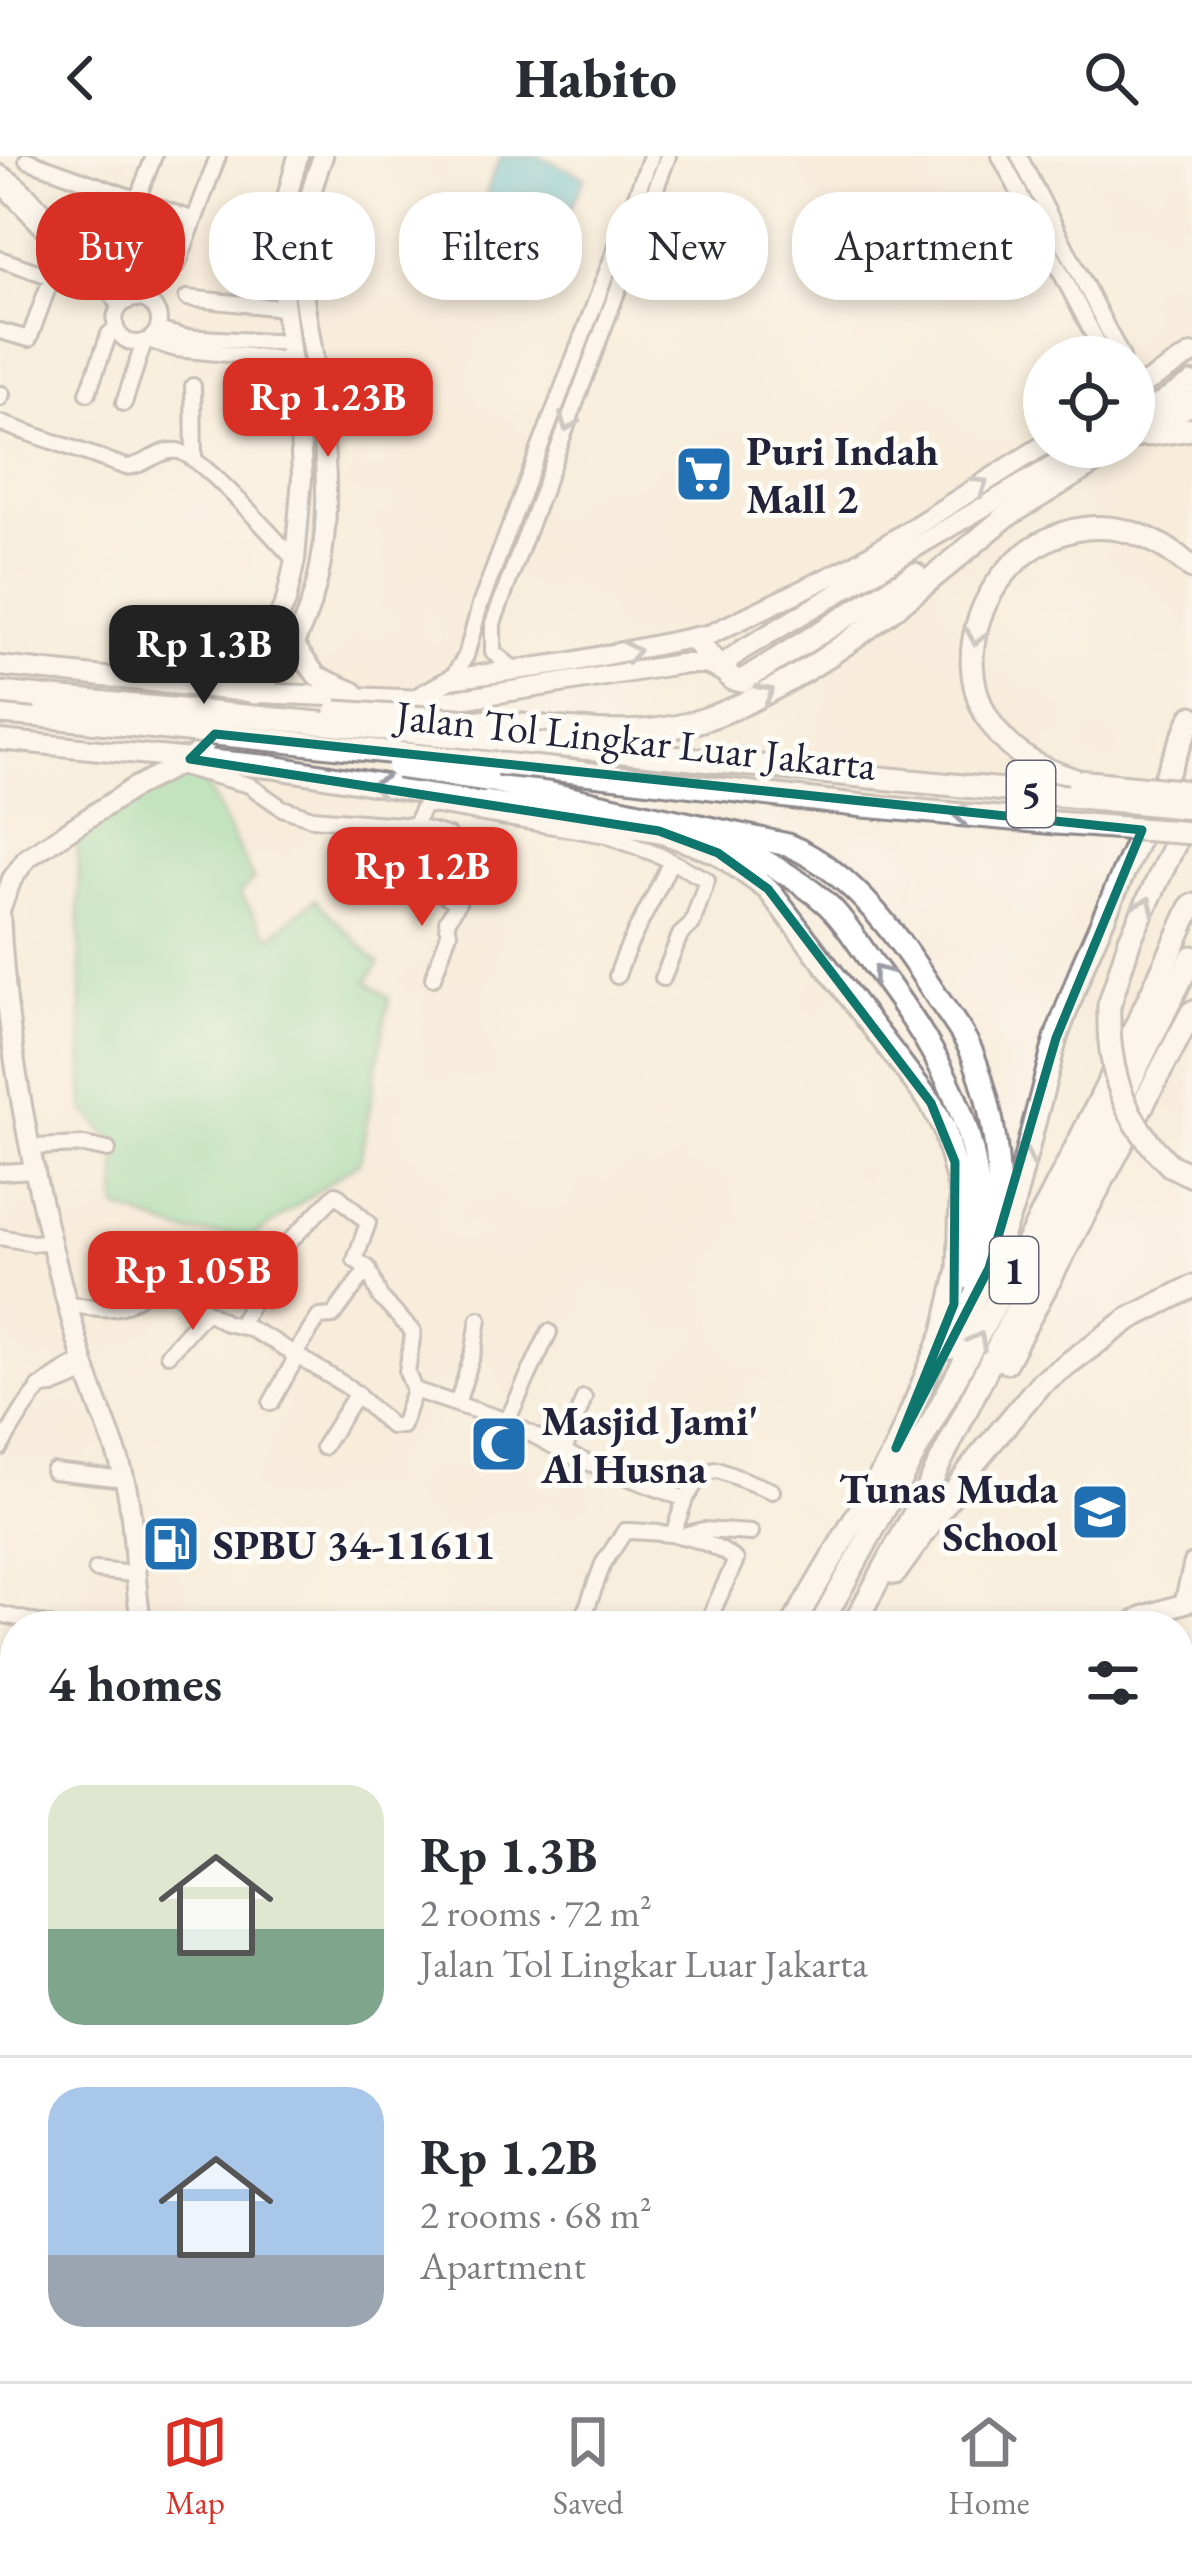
<!DOCTYPE html>
<meta charset="utf-8">
<style>
body{margin:0;font-family:"EB Garamond",serif;background:#f7f7f7;color:#2b2b33;height:100vh;display:flex;flex-direction:column;font-size:45px;white-space:nowrap}
*{box-sizing:border-box;margin:0}
p{font-size:39px;color:#7c7c81}
.icon{flex:none;width:66px;height:66px;fill:none;stroke:currentColor;stroke-width:2;stroke-linecap:round;stroke-linejoin:round}
.map{position:relative;flex:1;overflow:hidden}
.side{position:absolute;left:0px;top:1455px;width:1194px;height:771px;display:flex;flex-direction:column;background:#fff;border-radius:48px 48px 0 0;box-shadow:0 6px 18px #0003}
.side>*{flex:none}
.banner{position:absolute;left:36px;top:36px;width:1122px;height:108px;display:flex;gap:24px}
.tools{position:absolute;left:1023px;top:180px;display:grid;gap:24px}
.tools a{display:grid;place-items:center;width:132px;height:132px;border-radius:50%;background:#fff;box-shadow:0 6px 18px #0003;font-size:60px}
.price{position:absolute;translate:-50% -102px;padding:0 27px;border-radius:24px;background:#d93025;color:#fff;font-size:39px;line-height:78px;filter:drop-shadow(0 3px 6px #0008)}
.price::after{content:'';position:absolute;left:50%;top:72px;width:36px;height:27px;margin-left:-18px;background:inherit;clip-path:polygon(0 0,100% 0,50% 100%)}
.price.on{background:#222;color:#fff}
ul{padding:0;list-style:none}
li{display:flex;align-items:center;gap:36px;height:300px;padding:0 48px}
li+li{border-top:3px solid #e1e1e2}
li span{display:grid;place-items:center;flex:none;width:336px;height:240px;border-radius:36px;color:#555}
li>.icon{margin-inline-start:auto}
span .icon{width:144px;height:144px;fill:#fffc;stroke-width:1}
li b{font-size:51px}
h2{display:flex;justify-content:space-between;align-items:center;height:144px;padding:0 48px;font-size:51px}
.chip{padding:0 42px;border-radius:48px;background:#fff;box-shadow:0 6px 18px #0003;font-size:42px;line-height:108px}
.chip.on{background:#d93025;color:#fff}
header{display:flex;justify-content:space-between;align-items:center;height:156px;padding:0 48px;background:#fff;font-size:54px;font-weight:800}
.dock{display:flex;justify-content:space-around;align-items:center;height:168px;border-top:3px solid #e1e1e2;background:#fff;font-size:33px;color:#7c7c81}
.dock a{display:grid;justify-items:center;gap:6px}
.dock .on{color:#d93025}
.map>svg:first-child{display:block}
.grass{fill:#84d89b;stroke:#537d6b;stroke-width:3}
.water{fill:#51bccd;stroke:#3a6f84;stroke-width:3}
.lines{fill:none;stroke-linecap:round;stroke-linejoin:round}
.minor-casing{stroke:#8d878a;stroke-width:20}
.major-casing{stroke:#8d878a;stroke-width:24}
.highway-casing{stroke:#8d878a;stroke-width:27}
.minor{stroke:#fff;stroke-width:14}
.major{stroke:#fff;stroke-width:18}
.highway{stroke:#fff;stroke-width:21}
.highway-bridge-casing{stroke:#8d878a;stroke-width:27;stroke-linecap:butt}
.highway-bridge{stroke:#fff;stroke-width:21}
.oneway{stroke:#9c9ca7}
.marked{fill:none;stroke:#0f766e;stroke-width:9;stroke-linejoin:round}
.labels{text-anchor:middle;dominant-baseline:central;stroke-width:10;stroke-linejoin:round;paint-order:stroke}
.shield{fill:#fdfcf7;stroke:#646373;stroke-width:3}
.shield-label{font-size:39px;font-weight:bold;fill:#22223b}
.poi-label{font-size:42px;font-weight:bold;fill:#22223b;stroke:#fdfcf7;text-anchor:start}
.street-label{font-size:42px;fill:#22223b;stroke:#fdfcf7}
</style>
<header><svg class="icon" aria-label="back" viewBox="0 0 24 24"><path d="M15 5l-7 7 7 7"/></svg>Habito<svg class="icon" aria-label="search" viewBox="0 0 24 24"><circle cx="10" cy="10" r="6"/><path d="M15 15l6 6"/></svg></header>
<div class="map">
<svg width="1192" height="2225" viewBox="0 0 1192 2225">
<rect width="100%" height="100%" fill="#fdfcf7"/>
<filter id="ink" filterUnits="userSpaceOnUse"><feTurbulence type="fractalNoise" baseFrequency=".00833" numOctaves="2"/><feDisplacementMap in="SourceGraphic" scale="24" xChannelSelector="R" yChannelSelector="G"/><feConvolveMatrix kernelMatrix="1 2 1 2 8 2 1 2 1" color-interpolation-filters="sRGB"/></filter>
<filter id="wash" filterUnits="userSpaceOnUse"><feTurbulence type="fractalNoise" baseFrequency=".004" numOctaves="4" result="noise"/><feDisplacementMap in="SourceGraphic" scale="48" xChannelSelector="R" yChannelSelector="G"/><feGaussianBlur stdDeviation="2.7" result="paint"/><feColorMatrix in="noise" values="0 0 0 0 0 0 0 0 0 0 0 0 0 0 0 0 0 1.4 0 .05"/><feComposite in="paint" operator="in"/></filter>
<g filter="url(#wash)">
<rect width="100%" height="100%" fill="#f8ecda"/>
<path class="grass" d="M202 621 254 724 239 737 270 781 315 743 379 808 367 825 389 842 360 1005 254 1080 183 1076 117 1052V989L84 954 77 676 174 625Z"/>
<path class="water" d="M502 0H539L585 21 563 71 565 83 554 98 556 108 545 130 525 123 514 103 502 92 478 89C479 65 489 18 502 0Z"/>
</g>
<g filter="url(#ink)">
<g class="lines">
<g class="minor-casing">
<path id="minor" d="M1000 0 1105 201
M1019 0 1122 201
M27 4 194 64
M0 17C33 34 50 69 78 92 101 110 122 117 138 142
M0 28 62 93 105 125 119 151
M137 44 154 0
M0 103 52 121
M178 108 218 0
M114 110 156 120
M187 142 282 152
M115 165a22 22 0 1 1 44 0a22 22 0 1 1-44 0Z
M157 174 184 181 289 187
M0 175 29 183 62 93
M148 184 176 193 291 204
M193 230 194 304
M88 237 109 178 116 172
M0 242 2 238
M124 247 144 186
M0 267 126 311C144 311 160 292 178 295 202 300 275 383 295 404
M516 515 493 496V467L668 0
M451 523 466 500 480 449 651 0
M178 610 249 629 282 652 312 662 414 670 449 680 460 698 428 729 458 747 447 765 449 777 433 822
M414 670 424 650 431 649 606 679 661 700 707 724 692 768 680 779 663 822
M617 820C630 779 654 746 670 706
M32 991 84 989 108 994
M0 1016 37 1014
M0 1081 33 1087 52 1085
M68 1149C121 1154 117 1158 158 1126L226 1167 248 1172 273 1185 348 1231 391 1270H402L414 1234
M239 1170 282 1093 336 1038 368 1067 355 1104 368 1112 380 1141 413 1176 407 1216 414 1234
M168 1198 205 1156
M293 1201 319 1161 333 1160 368 1112
M39 1231 53 1230 87 1216
M414 1234 507 1265 576 1302 685 1343
M271 1247 296 1202
M457 1248 474 1194 479 1163
M507 1265 549 1176
M323 1291 357 1237
M0 1292C26 1249 35 1226 83 1205
M564 1295 584 1242
M53 1315 124 1323
M673 1378 685 1343 703 1316 718 1314 772 1335
M687 1378 703 1374 751 1377
M96 1414 133 1418
M1182 1448 1192 1406
M0 1458 51 1470
M580 1470 603 1408 625 1375C665 1376 704 1379 736 1404L709 1463
M15 1503V1507
M1179 1553 1192 1571
M1179 1684 1192 1669
M1179 1766 1192 1767
M1179 1967 1192 1970
M1179 2058 1192 2067
M1179 2138 1192 2146
M1168 2211 1187 2225
M939 2220 983 2225
M322 2225 334 2211
M385 2225 391 2211
M764 2225 766 2211
M826 2225 828 2211
M890 2225 891 2211
M1006 2225 1008 2211"/>
</g>
<g class="major-casing">
<path id="major" d="M1134 234 1192 198
M1134 263 1192 226
M294 489 317 520 354 536
M0 510 257 537 449 545 680 508H706L724 516 730 503 742 494 1085 291
M190 525 242 508 267 487 286 445 295 404 302 321 300 275 278 95 279 71 298 0
M255 539C346 448 330 316 313 199 309 169 301 138 301 108 301 69 310 36 323 0
M415 543 451 523 567 507 711 478 854 409 1044 289
M0 584 190 603
M0 754 12 723 27 702 135 631 190 603 222 571
M0 754C6 902 41 1062 83 1204 95 1247 118 1289 127 1334 136 1379 133 1425 142 1470
M1127 1470 1143 1460 1192 1445
M1179 1868 1192 1869"/>
</g>
<g class="highway-casing">
<path id="highway" d="M1145 279 1192 273
M1134 281 1192 247
M1002 363 1119 291
M693 483 732 523 742 525 915 418
M0 557 42 560
M488 566C544 570 606 581 662 573 779 558 919 433 1009 358
M553 589 870 621
M190 603 273 611 659 675 718 697 768 733 931 947 944 973 961 1038 959 1114 944 1177 896 1292
M550 613 864 650 1056 667
M487 624 788 689C856 717 902 787 941 847 953 864 967 883 974 902 994 954 1004 1022 995 1076
M1078 625C1057 618 1037 611 1020 598 891 498 1048 282 1192 412
M716 681C755 700 793 718 826 747 845 764 860 791 876 812 950 910 997 998 973 1124
M1109 850 1130 783 1192 651
M1170 1009 1192 1020
M950 1192 989 1112 1013 1049 1056 882 1085 804 1192 561
M1006 1206 1192 856
M895 1417 976 1305 1040 1228 1129 1163 1192 1131
M792 1470 902 1283
M820 1470C951 1233 1081 996 1192 749
M853 1470 921 1345 1192 801
M624 2225 625 2211
M651 2225 652 2211"/>
</g>
<use href="#minor" class="minor"/>
<use href="#major" class="major"/>
<use href="#highway" class="highway"/>
<g class="highway-bridge-casing">
<path id="highway-bridge" d="M0 537 553 589
M336 556 488 566
M42 560 550 613
M398 611 487 624
M870 621 1192 652
M1078 625 1192 636
M1056 667 1192 677
M1109 850C1107 914 1123 964 1170 1009"/>
</g>
<use href="#highway-bridge" class="highway-bridge"/>
</g>
<defs><path id="oneway-chevron" d="M-2-3.5L2.5 0L-2 3.5" fill="none" stroke-width="1.6" stroke-linecap="round" stroke-linejoin="round" transform="scale(3)"/></defs>
<g class="oneway">
<use href="#oneway-chevron" transform="translate(568 267) rotate(111)"/>
<use href="#oneway-chevron" transform="translate(980 329) rotate(-33)"/>
<use href="#oneway-chevron" transform="translate(976 481) rotate(100)"/>
<use href="#oneway-chevron" transform="translate(632 496) rotate(-10)"/>
<use href="#oneway-chevron" transform="translate(766 537) rotate(-28)"/>
<use href="#oneway-chevron" transform="translate(379 630) rotate(-170)"/>
<use href="#oneway-chevron" transform="translate(960 658) rotate(-175)"/>
<use href="#oneway-chevron" transform="translate(1146 749) rotate(-65)"/>
<use href="#oneway-chevron" transform="translate(880 817) rotate(-127)"/>
<use href="#oneway-chevron" transform="translate(1025 1001) rotate(-76)"/>
<use href="#oneway-chevron" transform="translate(978 1184) rotate(-62)"/>
</g>
</g>
<path d="M0 0H1192V2225H0ZM215 578 1142 674 1056 882 989 1112 896 1292 954 1148 955 1006 931 947 768 733 718 697 659 675 190 603Z" fill="#f8ecda" fill-opacity=".55" fill-rule="evenodd"/>
<path class="marked" d="M215 578 1142 674 1056 882 989 1112 896 1292 954 1148 955 1006 931 947 768 733 718 697 659 675 190 603Z"/>
<defs>
<g id="supermarket-square" transform="scale(3)"><rect x="-9" y="-9" width="18" height="18" rx="4" fill="#1f6fb2" stroke="#fdfcf7"/><path d="M-6-5.5h2.5l.6 2H6L4.5 2H-2.5L-4.4-4H-6ZM-1.5 3.2a1.3 1.3 0 1 0 .1 0ZM3 3.2a1.3 1.3 0 1 0 .1 0Z" fill="#fff"/></g>
<g id="mosque-square" transform="scale(3)"><rect x="-9" y="-9" width="18" height="18" rx="4" fill="#1f6fb2" stroke="#fdfcf7"/><path d="M3.5-4.9A6 6 0 1 0 3.5 4.9A5 5 0 1 1 3.5-4.9Z" fill="#fff"/></g>
<g id="school-square" transform="scale(3)"><rect x="-9" y="-9" width="18" height="18" rx="4" fill="#1f6fb2" stroke="#fdfcf7"/><path d="M0-5L7-2L0 1L-7-2ZM-4 1L0 2.5L4 1V4Q0 6-4 4Z" fill="#fff"/></g>
<g id="fuel-square" transform="scale(3)"><rect x="-9" y="-9" width="18" height="18" rx="4" fill="#1f6fb2" stroke="#fdfcf7"/><path d="M-5.5-6h7V0h2V4h1.3V-2.5L3-4.5l.8-.8L6-3V5H2.5V1h-1V6h-7ZM-4.2-4.7v3.2H.2V-4.7Z" fill="#fff"/></g>
</defs>
<g fill-rule="evenodd">
<use href="#supermarket-square" x="704" y="318"/>
<use href="#mosque-square" x="499" y="1288"/>
<use href="#school-square" x="1100" y="1356"/>
<use href="#fuel-square" x="171" y="1388"/>
</g>
<g class="labels">
<g class="shield">
<rect x="1007" y="605" width="48" height="66" rx="9"/>
<rect x="990" y="1081" width="48" height="66" rx="9"/>
</g>
<g class="shield-label">
<text x="1031" y="638">5</text>
<text x="1014" y="1114">1</text>
</g>
<g class="poi-label">
<text x="746" y="294">Puri Indah<tspan x="746" dy="48">Mall 2</tspan></text>
<text x="541" y="1264">Masjid Jami'<tspan x="541" dy="48">Al Husna</tspan></text>
<text x="1058" y="1332" text-anchor="end">Tunas Muda<tspan x="1058" dy="48">School</tspan></text>
<text x="213" y="1388">SPBU 34-11611</text>
</g>
<g class="street-label">
<text transform="translate(636 584) rotate(6)">Jalan Tol Lingkar Luar Jakarta</text>
</g>
</g>
</svg>
<div class="tools">
<a><svg class="icon" aria-label="locate" viewBox="0 0 24 24"><circle cx="12" cy="12" r="6"/><path d="M12 2v4M12 18v4M2 12h4M18 12h4"/></svg></a>
</div>
<b class="price" style="left:328px;top:304px">Rp 1.23B</b>
<b class="price on" style="left:204px;top:551px">Rp 1.3B</b>
<b class="price" style="left:422px;top:773px">Rp 1.2B</b>
<b class="price" style="left:193px;top:1177px">Rp 1.05B</b>
<div class="banner">
<a class="chip on">Buy</a>
<a class="chip">Rent</a>
<a class="chip">Filters</a>
<a class="chip">New</a>
<a class="chip">Apartment</a>
</div>
<section class="side">
<h2>4 homes<svg class="icon" aria-label="filters" viewBox="0 0 24 24"><path d="M4 7h16M4 17h16"/><circle cx="9" cy="7" r="2"/><circle cx="15" cy="17" r="2"/></svg></h2>
<ul>
<li><span style="background:linear-gradient(#dfe7d0 60%,#7fa58c 0)"><svg class="icon" aria-label="home" viewBox="0 0 24 24"><path d="M3 11l9-7 9 7M6 9v11h12V9"/></svg></span><div><b>Rp 1.3B</b><p>2 rooms · 72 m²</p><p>Jalan Tol Lingkar Luar Jakarta</p></div></li>
<li><span style="background:linear-gradient(#a9c7e8 70%,#9aa5b1 0)"><svg class="icon" aria-label="home" viewBox="0 0 24 24"><path d="M3 11l9-7 9 7M6 9v11h12V9"/></svg></span><div><b>Rp 1.2B</b><p>2 rooms · 68 m²</p><p>Apartment</p></div></li>
</ul>
</section>
</div>
<nav class="dock">
<a class="on"><svg class="icon" aria-label="map" viewBox="0 0 24 24"><path d="M3 6l6-2 6 2 6-2v14l-6 2-6-2-6 2zM9 4v14M15 6v14"/></svg>Map</a>
<a><svg class="icon" aria-label="saved" viewBox="0 0 24 24"><path d="M7 4h10v16l-5-4-5 4z"/></svg>Saved</a>
<a><svg class="icon" aria-label="home" viewBox="0 0 24 24"><path d="M3 11l9-7 9 7M6 9v11h12V9"/></svg>Home</a>
</nav>
